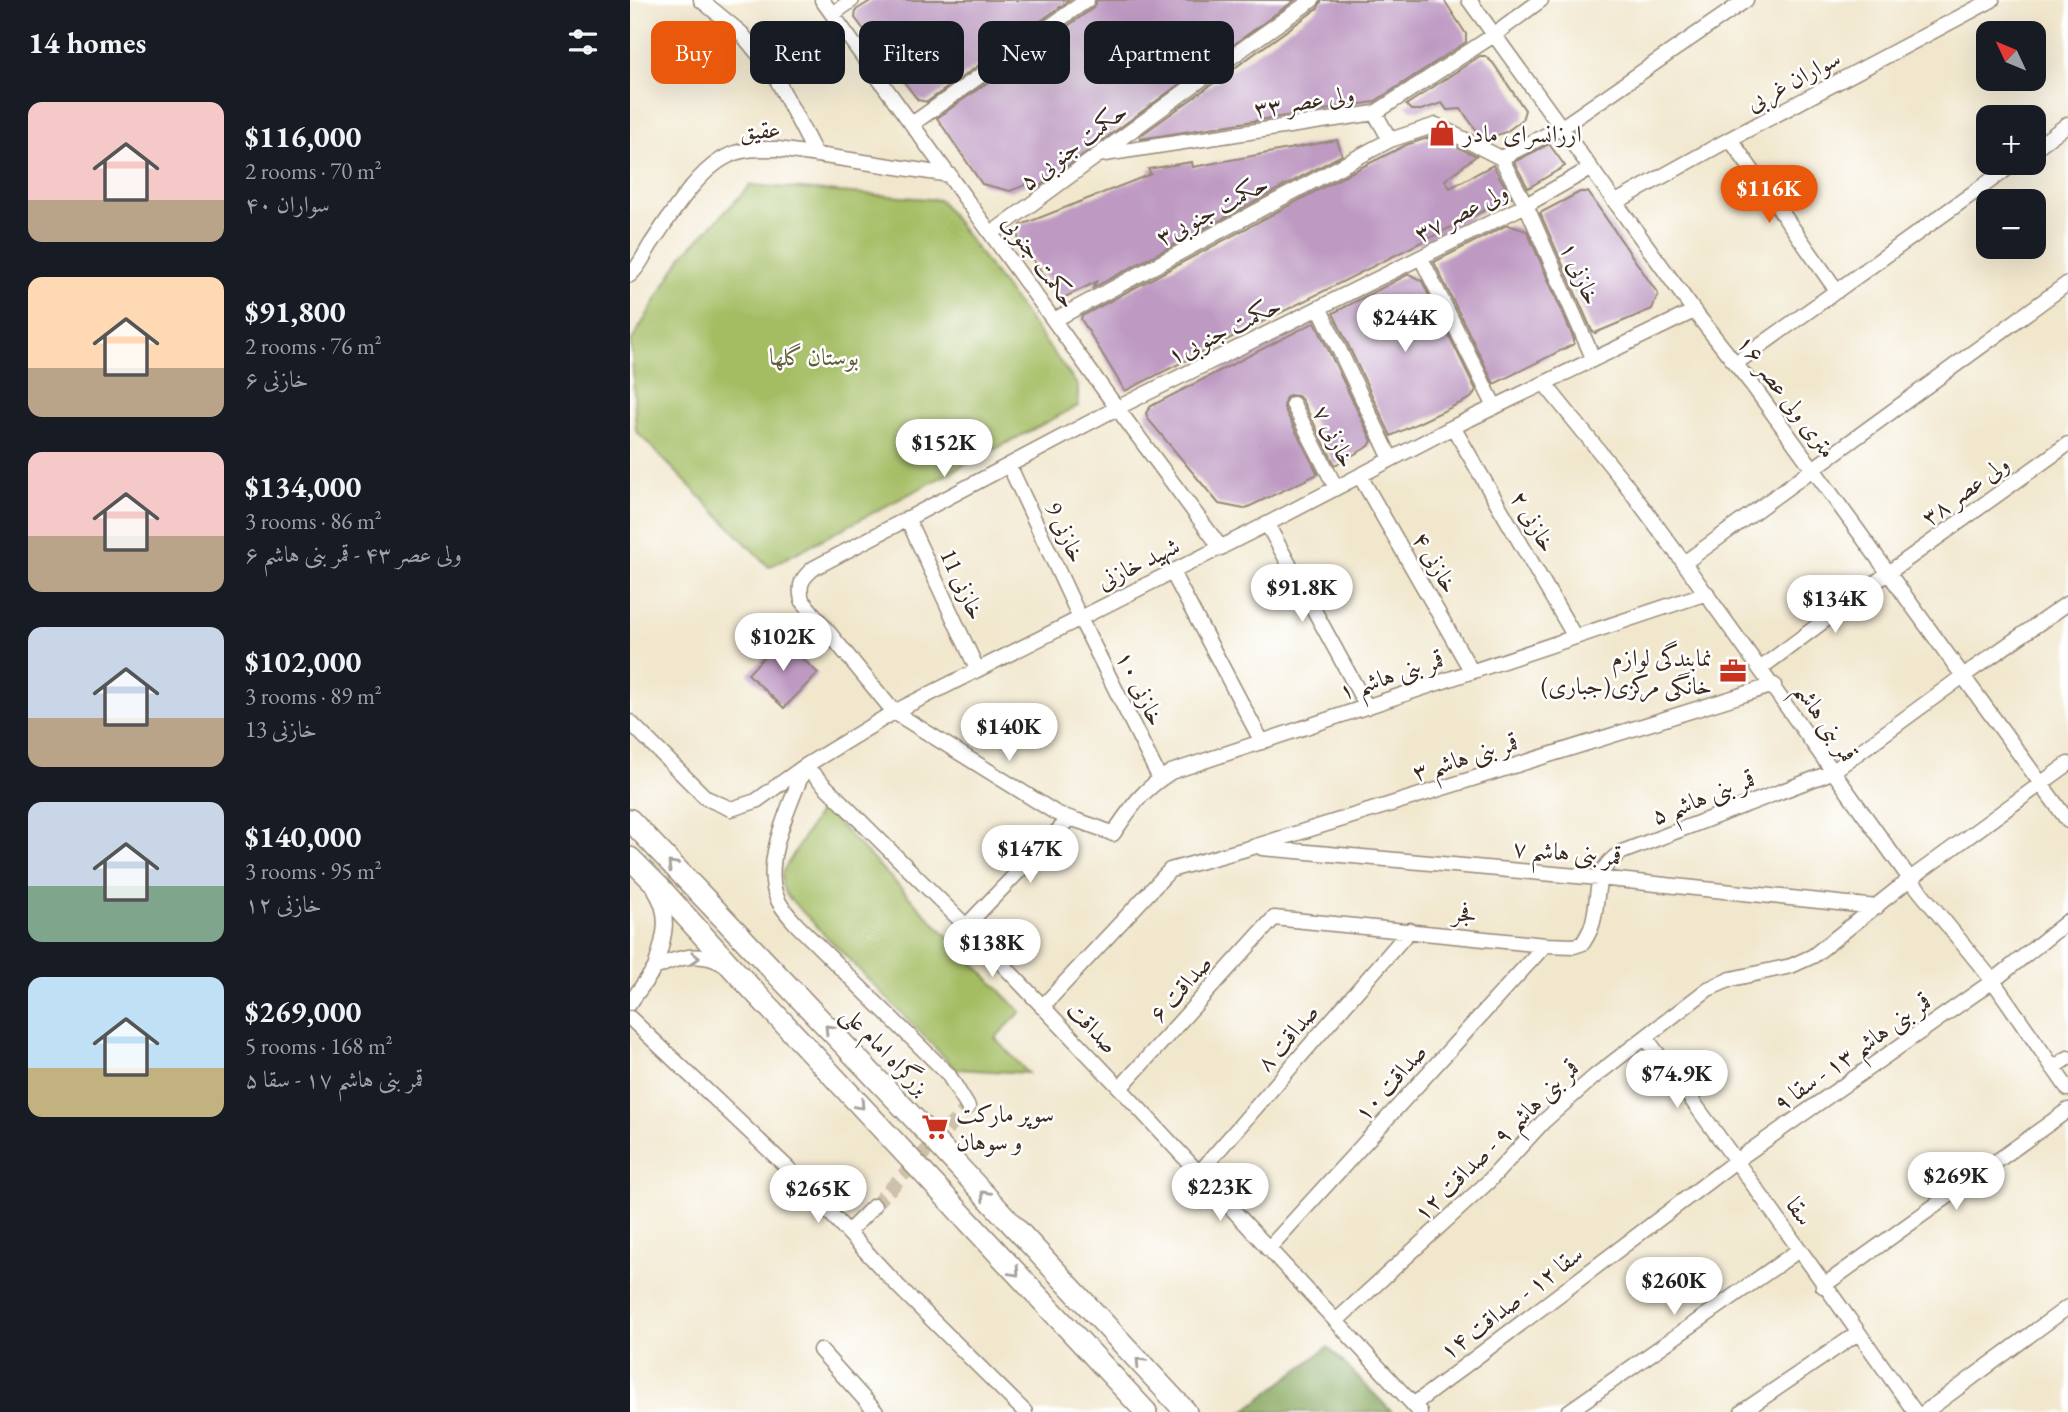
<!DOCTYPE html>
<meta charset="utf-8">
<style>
body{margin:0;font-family:"EB Garamond",Amiri,serif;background:#20242c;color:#f1f3f6;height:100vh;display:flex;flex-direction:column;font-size:26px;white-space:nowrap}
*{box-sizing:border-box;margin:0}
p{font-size:23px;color:#9ea1a6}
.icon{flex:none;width:38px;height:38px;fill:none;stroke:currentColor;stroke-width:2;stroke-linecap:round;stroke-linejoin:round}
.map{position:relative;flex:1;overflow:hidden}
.sheet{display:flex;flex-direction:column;background:#171b24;width:630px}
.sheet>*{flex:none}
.guide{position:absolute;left:21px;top:21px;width:665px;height:63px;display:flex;gap:14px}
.needle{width:46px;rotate:314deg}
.tools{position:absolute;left:1346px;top:21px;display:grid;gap:14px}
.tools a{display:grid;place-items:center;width:70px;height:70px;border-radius:14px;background:#171b24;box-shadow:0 7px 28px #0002;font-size:35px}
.price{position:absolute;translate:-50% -60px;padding:0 16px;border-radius:24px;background:#fff;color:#222;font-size:23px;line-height:46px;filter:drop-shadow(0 2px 4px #0008)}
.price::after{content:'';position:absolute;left:50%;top:42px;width:21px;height:16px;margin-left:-10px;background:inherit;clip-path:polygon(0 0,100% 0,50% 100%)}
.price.active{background:#ea580c;color:#fff}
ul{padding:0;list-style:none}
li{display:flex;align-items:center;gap:21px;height:175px;padding:0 28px}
li span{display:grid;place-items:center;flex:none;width:196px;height:140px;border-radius:14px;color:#555}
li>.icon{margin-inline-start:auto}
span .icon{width:84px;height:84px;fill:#fffc;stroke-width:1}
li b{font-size:30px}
h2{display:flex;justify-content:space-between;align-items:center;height:84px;padding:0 28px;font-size:30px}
.pill{padding:0 24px;border-radius:14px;background:#171b24;box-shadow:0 7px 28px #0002;font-size:24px;line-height:63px}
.pill.active{background:#ea580c;color:#fff}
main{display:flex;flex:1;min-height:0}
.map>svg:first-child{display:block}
.green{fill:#a4bd63;stroke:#707440;stroke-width:2}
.forest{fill:#83a459;stroke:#5f673c;stroke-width:2}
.building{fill:#be9ac2}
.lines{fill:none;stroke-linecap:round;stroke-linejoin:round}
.minor-tunnel{stroke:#cdc1aa;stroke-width:14;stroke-dasharray:14 7;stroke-linecap:butt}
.minor-casing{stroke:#968876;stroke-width:17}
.highway-casing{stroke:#968876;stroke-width:24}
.minor{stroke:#fff;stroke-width:14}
.highway{stroke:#fff;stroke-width:21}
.oneway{stroke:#a79f9a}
.labels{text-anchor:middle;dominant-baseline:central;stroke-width:5;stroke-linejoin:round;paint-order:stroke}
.street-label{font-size:24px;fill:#3b2a1e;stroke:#fff}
.poi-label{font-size:24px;fill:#3b2a1e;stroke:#fff;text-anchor:start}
.park-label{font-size:24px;fill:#605d36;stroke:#fff}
</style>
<main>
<section class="sheet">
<h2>14 homes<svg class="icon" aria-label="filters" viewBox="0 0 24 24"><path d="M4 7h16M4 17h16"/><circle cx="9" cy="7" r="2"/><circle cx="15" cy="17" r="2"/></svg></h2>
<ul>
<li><span style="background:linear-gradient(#f6c9c9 70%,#b9a48a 0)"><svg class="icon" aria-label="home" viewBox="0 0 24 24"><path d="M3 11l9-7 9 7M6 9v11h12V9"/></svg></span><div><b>$116,000</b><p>2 rooms · 70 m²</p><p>سواران ۴۰</p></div></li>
<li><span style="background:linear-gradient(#ffd9b3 65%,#b9a48a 0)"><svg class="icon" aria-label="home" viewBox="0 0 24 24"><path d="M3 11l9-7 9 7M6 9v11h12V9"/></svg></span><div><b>$91,800</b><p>2 rooms · 76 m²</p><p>خازنی ۶</p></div></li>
<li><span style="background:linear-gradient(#f6c9c9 60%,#b9a48a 0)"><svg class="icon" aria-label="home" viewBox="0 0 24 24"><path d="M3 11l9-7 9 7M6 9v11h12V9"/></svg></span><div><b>$134,000</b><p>3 rooms · 86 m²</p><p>ولی عصر ۴۳ - قمر بنی هاشم ۶</p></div></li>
<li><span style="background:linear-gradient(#c9d6e8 65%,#b9a48a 0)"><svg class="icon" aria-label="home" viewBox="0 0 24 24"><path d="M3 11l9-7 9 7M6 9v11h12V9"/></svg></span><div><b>$102,000</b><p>3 rooms · 89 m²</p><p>خازنی 13</p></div></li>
<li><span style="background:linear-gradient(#c9d6e8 60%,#7fa58c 0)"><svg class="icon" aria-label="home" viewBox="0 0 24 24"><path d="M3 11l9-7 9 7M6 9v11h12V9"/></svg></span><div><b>$140,000</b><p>3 rooms · 95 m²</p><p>خازنی ۱۲</p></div></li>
<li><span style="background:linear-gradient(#bfe0f5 65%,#c2b280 0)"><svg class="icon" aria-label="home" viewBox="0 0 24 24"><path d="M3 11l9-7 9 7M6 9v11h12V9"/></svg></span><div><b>$269,000</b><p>5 rooms · 168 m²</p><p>قمر بنی هاشم ۱۷ - سقا ۵</p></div></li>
</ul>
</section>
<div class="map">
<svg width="1438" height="1412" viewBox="0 0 1438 1412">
<rect width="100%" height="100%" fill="#fff"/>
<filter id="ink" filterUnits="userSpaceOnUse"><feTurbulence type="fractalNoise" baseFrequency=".0143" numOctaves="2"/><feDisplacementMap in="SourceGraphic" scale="14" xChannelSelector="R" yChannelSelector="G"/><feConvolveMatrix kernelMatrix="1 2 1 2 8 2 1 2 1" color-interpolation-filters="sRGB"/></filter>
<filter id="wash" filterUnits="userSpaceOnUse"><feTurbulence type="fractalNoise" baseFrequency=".00686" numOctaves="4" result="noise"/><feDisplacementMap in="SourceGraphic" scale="28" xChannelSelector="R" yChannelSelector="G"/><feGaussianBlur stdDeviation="1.57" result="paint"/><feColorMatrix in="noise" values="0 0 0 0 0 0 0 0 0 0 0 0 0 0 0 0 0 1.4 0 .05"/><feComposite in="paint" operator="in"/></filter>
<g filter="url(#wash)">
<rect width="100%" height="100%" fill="#f1e7cd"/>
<path class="green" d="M121 185 310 200 448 386V406L139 567 6 431 1 342 52 256Z
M192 807 391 1012 365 1038 398 1073 326 1069 157 896 152 886V873Z"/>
<path class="forest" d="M698 1347 762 1412H613Z"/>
<g id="blocks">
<path class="building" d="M242 0H440L297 102 288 100 225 18 226 10Z
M467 0H665L407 188 403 182 380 191 352 184 307 118 463 8Z
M692 0H814L836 34V42L744 102 510 139V136L688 8Z
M850 56H855L863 63 895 110 892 120 876 132 855 139 851 137 831 109 817 110 812 103 791 110H781L776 105Z
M804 136 846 156 815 180 820 188 863 165 881 197 495 391 451 319 452 316 718 174 776 145Z
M707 140 712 155 463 288 466 282 431 299 388 238 391 225 521 174 518 169 562 162 563 167Z
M919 144 935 166 898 188 884 162Z
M950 192H958L1028 294 1022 309 965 333 962 331 910 213Z
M877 225 897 231 944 339V344L864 384 804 262Z
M779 274 792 281 846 390 841 398 761 436 703 313Z
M685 322 742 441 739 446 705 465 672 400 668 396 659 395 655 399 654 408 688 474 614 509 589 504 518 419 516 413 521 406Z
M151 639 188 673 154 708 118 674Z"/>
</g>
</g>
<g filter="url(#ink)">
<use href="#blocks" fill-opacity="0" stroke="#968876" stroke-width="2"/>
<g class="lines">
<path class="minor-tunnel" d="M244 1206 338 1107"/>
<g class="minor-casing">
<path id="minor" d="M71 0 111 33 143 72 186 155
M192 0 487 408 591 548
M839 0 1064 311 1123 386 1438 821
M203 14 222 0
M745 113 760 140 806 125 871 158 932 127 1116 0
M282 124 457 0
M1100 139 1207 291
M1404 149 1438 124
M468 155 745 113 864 35 911 0
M871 158 896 205 963 358
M961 168 896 205 487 408 184 568C172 578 168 584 172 600L264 712 426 813C445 821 465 825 483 834 503 805 511 791 541 772L1077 593
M986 202 1100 139 1362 0
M362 233 618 45 682 0
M791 258 865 407
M0 275C10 266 14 255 21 244 41 215 68 169 100 155 115 148 132 149 148 149L320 175
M690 309 761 459
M424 320 760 140
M1106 363 1385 163
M914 383 994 482 1054 563 1280 879 1363 981 1438 1089
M663 404 706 488
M823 427 945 637
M379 465 450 618 530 779
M730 476 842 672
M277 518 347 669
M637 524 737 707
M1054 563 1438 283
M542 572 632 742
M1131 668 1258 573 1438 444
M0 722 76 798 101 809 126 801 175 766 264 712 637 524 823 427 1064 311
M632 848 969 878 1247 907
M26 892C42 918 33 941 25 968 48 957 72 950 95 965
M336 926 439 819
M0 1003 25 968
M412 1007 540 870 623 847 1144 685
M0 1018 160 1170 269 1287 395 1412
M1016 1038C1108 1161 1196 1287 1285 1412
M1423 1068 1438 1058
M490 1088 644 918 915 945 944 946 953 943C956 938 959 933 961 928 972 899 959 871 992 852L1202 772 1333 676 1438 603
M338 1107 318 1074 167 925C160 917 151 908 147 898 131 861 162 802 175 766L336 926 490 1088 790 1412
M568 1174 780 930
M218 1232 244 1206
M638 1249 915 945
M1193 1286 1438 1110
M706 1321 858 1182 913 1122 965 1076 1078 989 1101 979 1161 966 1183 956 1280 879 1438 764
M190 1350 246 1412
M783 1405 1107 1160 1363 981 1438 921
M938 1412 1169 1250
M1112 1412 1228 1333
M1295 1412 1438 1307"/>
</g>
<g class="highway-casing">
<path id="highway" d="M0 820 279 1113 556 1412
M0 858 32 890 107 973 516 1412"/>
</g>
<use href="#minor" class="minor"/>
<use href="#highway" class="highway"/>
</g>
<defs><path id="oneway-chevron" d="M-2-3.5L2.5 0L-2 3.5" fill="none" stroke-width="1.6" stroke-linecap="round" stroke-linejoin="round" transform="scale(1.75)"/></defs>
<g class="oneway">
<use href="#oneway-chevron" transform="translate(42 865) rotate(-134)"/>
<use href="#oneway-chevron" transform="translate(65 958) rotate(2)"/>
<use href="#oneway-chevron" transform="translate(199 1029) rotate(-134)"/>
<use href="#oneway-chevron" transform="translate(230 1105) rotate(47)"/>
<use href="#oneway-chevron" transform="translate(355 1195) rotate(-133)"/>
<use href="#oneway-chevron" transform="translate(385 1272) rotate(47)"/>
<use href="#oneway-chevron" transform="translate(510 1362) rotate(-133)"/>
</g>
</g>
<defs>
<g id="shop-bare" transform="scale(2.1)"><path d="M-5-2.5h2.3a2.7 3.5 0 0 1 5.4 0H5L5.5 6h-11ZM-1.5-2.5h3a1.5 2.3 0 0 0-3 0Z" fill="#c8321e" stroke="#fff" stroke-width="2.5" paint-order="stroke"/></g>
<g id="office-bare" transform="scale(2.1)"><path d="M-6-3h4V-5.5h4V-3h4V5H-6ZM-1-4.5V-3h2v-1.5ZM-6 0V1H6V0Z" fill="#c8321e" stroke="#fff" stroke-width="2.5" paint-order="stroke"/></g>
<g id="supermarket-bare" transform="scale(2.1)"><path d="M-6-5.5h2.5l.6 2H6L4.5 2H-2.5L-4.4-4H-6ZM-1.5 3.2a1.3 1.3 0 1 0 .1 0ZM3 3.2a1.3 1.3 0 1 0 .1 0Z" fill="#c8321e" stroke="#fff" stroke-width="2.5" paint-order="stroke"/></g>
</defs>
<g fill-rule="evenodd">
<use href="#shop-bare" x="812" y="133"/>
<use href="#office-bare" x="1103" y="671"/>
<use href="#supermarket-bare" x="305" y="1127"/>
</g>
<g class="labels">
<g class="street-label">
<text transform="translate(1163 80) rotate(-28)">سواران غربی</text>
<text transform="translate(674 101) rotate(-9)">ولی عصر ۳۳</text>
<text transform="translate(130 130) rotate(-3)">عقیق</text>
<text transform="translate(443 146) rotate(-37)">حکمت جنوبی ۵</text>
<text transform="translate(582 210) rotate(-28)">حکمت جنوبی۳</text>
<text transform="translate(831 212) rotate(-27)">ولی عصر ۳۷</text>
<text transform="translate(410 261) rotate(54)">حکمت جنوبی</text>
<text transform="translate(951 273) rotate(66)">خازنی ۱</text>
<text transform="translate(594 330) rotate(-26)">حکمت جنوبی۱</text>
<text transform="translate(1157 396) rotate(53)">۱۶ متری ولی عصر</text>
<text transform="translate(705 436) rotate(63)">خازنی ۷</text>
<text transform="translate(1335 490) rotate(-36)">ولی عصر ۳۸</text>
<text transform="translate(904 521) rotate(60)">خازنی ۲</text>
<text transform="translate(436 532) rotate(65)">خازنی 9</text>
<text transform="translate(806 562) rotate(60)">خازنی ۴</text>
<text transform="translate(508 563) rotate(-26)">شهید خازنی</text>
<text transform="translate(333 584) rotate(65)">خازنی 11</text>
<text transform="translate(761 675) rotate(-18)">قمر بنی هاشم ۱</text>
<text transform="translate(511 688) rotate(64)">خازنی ۱۰</text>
<text transform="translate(1196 722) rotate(56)">قمر بنی هاشم</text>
<text transform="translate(835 757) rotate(-17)">قمر بنی هاشم ۳</text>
<text transform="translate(1073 797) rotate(-21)">قمر بنی هاشم ۵</text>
<text transform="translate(937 852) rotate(5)">قمر بنی هاشم ۷</text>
<text transform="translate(835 913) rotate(6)">فجر</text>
<text transform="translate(550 988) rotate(-48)">صداقت ۶</text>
<text transform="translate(463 1027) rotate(46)">صداقت</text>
<text transform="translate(657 1037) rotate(-49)">صداقت ۸</text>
<text transform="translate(256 1050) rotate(46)">بزرگراه امام علی</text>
<text transform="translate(1222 1052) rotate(-35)">قمر بنی هاشم ۱۳ - سقا ۹</text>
<text transform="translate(760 1082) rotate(-48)">صداقت ۱۰</text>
<text transform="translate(866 1140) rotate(-44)">قمر بنی هاشم ۹ - صداقت ۱۲</text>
<text transform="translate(1170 1211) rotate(55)">سقا</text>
<text transform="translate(881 1302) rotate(-37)">سقا ۱۲ - صداقت ۱۴</text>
</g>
<g class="poi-label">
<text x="833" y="133">ارزانسرای مادر</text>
<text x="1082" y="657" text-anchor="end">نمایندگی لوازم<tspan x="1082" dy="28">خانگی مرکزی(جباری)</tspan></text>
<text x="326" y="1113">سوپر مارکت<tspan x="326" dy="28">و سوهان</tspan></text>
</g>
<g class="park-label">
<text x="184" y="356">بوستان گلها</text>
</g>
</g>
</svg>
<div class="tools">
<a><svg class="needle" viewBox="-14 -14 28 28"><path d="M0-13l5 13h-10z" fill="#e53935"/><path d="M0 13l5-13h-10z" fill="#9ea1a6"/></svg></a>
<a>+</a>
<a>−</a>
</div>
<b class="price active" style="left:1139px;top:225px">$116K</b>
<b class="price" style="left:775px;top:354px">$244K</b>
<b class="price" style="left:314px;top:479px">$152K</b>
<b class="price" style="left:672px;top:624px">$91.8K</b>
<b class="price" style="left:1205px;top:635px">$134K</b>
<b class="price" style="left:153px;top:673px">$102K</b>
<b class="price" style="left:379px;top:763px">$140K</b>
<b class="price" style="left:400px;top:885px">$147K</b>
<b class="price" style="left:362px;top:979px">$138K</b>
<b class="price" style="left:1047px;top:1110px">$74.9K</b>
<b class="price" style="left:1326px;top:1212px">$269K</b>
<b class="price" style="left:590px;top:1223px">$223K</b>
<b class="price" style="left:188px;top:1225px">$265K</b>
<b class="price" style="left:1044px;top:1317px">$260K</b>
<div class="guide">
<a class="pill active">Buy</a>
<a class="pill">Rent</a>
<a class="pill">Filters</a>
<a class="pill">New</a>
<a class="pill">Apartment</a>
</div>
</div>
</main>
